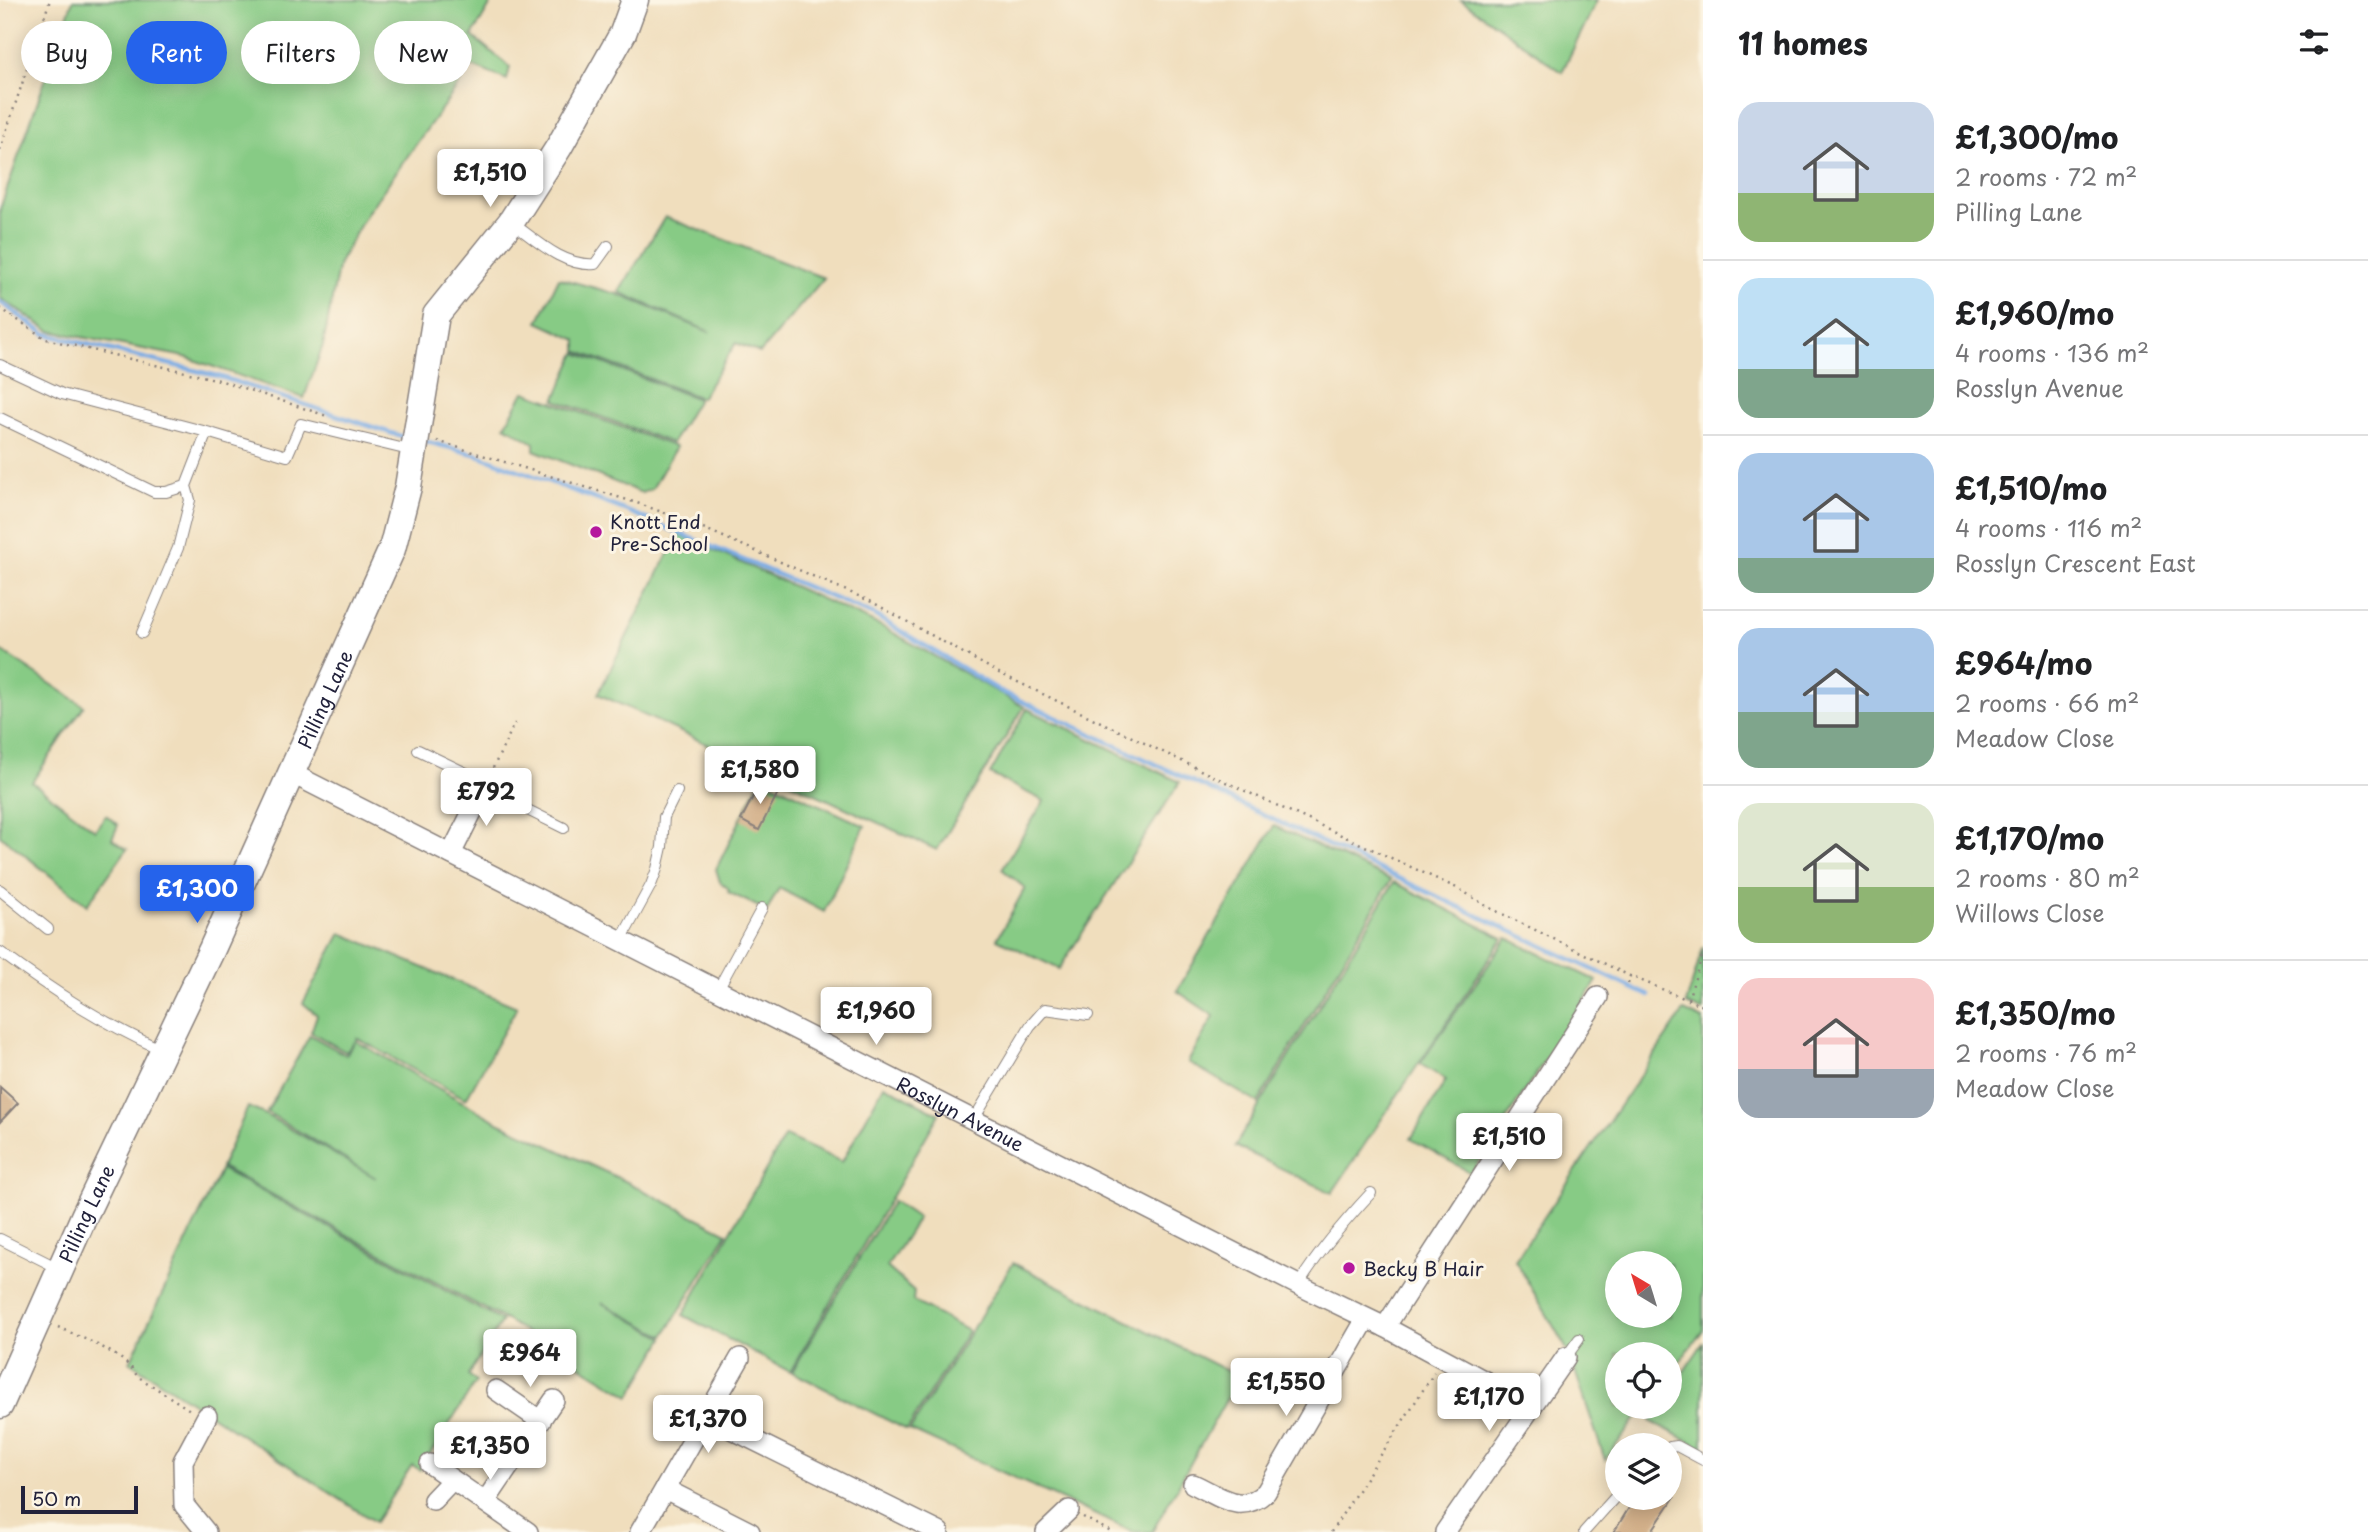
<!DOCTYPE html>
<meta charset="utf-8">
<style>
body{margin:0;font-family:"Playpen Sans",sans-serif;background:#f6f6f6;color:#202124;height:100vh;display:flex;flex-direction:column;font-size:26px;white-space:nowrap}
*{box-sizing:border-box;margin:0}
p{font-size:23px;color:#757577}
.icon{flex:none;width:38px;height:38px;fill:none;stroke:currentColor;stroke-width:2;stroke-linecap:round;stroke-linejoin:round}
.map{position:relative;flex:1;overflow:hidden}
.sheet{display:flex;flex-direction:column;background:#fff;width:665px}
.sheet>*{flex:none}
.guide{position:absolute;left:21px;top:21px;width:665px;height:63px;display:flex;gap:14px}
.needle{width:46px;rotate:322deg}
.buttons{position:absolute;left:1605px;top:1251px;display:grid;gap:14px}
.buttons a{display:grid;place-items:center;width:77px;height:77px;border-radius:50%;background:#fff;box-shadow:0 4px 18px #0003;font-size:35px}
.scale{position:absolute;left:21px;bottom:18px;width:117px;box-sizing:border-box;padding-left:7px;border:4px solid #22223b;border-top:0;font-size:19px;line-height:24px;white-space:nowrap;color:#22223b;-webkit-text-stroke:5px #fcf5e5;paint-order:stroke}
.price{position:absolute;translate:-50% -60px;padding:0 16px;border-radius:7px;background:#fff;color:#222;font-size:23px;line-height:46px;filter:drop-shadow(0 2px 4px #0008)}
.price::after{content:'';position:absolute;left:50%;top:42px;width:21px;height:16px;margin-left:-10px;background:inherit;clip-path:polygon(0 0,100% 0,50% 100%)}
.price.current{background:#2563eb;color:#fff}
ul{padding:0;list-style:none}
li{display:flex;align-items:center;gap:21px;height:175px;padding:0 35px}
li+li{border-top:2px solid #e0e0e0}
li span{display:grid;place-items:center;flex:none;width:196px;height:140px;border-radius:21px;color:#555}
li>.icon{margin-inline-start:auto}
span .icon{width:84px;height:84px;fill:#fffc;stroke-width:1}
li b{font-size:30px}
h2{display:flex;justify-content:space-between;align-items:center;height:84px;padding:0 35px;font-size:30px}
.tag{padding:0 24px;border-radius:32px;background:#fff;box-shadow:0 4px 18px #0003;font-size:24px;line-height:63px}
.tag.current{background:#2563eb;color:#fff}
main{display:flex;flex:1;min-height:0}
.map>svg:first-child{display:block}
.green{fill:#87cb85;stroke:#547660;stroke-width:2;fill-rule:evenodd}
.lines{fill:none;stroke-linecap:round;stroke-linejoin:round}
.stream{stroke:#79abe4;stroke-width:4.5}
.building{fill:#d3b08a}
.lane-casing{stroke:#89807c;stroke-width:12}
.street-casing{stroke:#89807c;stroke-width:22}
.secondary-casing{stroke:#89807c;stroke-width:29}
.path{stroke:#89807c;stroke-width:2.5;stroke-dasharray:2 5;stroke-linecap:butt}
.lane{stroke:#fff;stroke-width:10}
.street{stroke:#fff;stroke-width:19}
.secondary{stroke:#fff;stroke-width:26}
.poi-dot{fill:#b5179e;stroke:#fcf5e5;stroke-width:2.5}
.labels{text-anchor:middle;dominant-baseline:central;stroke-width:6;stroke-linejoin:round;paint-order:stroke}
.poi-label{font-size:19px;fill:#22223b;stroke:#fcf5e5;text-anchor:start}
.street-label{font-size:19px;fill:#22223b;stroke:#fcf5e5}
</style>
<main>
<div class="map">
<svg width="1703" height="1532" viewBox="0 0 1703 1532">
<rect width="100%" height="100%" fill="#fcf5e5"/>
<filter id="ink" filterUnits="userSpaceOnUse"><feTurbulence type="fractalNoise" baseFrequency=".0143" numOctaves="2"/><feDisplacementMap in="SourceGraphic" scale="14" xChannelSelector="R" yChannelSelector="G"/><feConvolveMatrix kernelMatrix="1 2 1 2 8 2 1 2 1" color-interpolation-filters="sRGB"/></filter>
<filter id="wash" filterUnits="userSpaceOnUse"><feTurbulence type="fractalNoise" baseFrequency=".00686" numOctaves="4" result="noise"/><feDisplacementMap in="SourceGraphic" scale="28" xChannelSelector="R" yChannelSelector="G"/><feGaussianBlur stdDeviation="1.57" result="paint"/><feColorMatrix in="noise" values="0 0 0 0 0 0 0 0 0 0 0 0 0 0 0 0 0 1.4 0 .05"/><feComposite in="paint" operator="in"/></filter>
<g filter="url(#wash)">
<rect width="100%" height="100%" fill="#f0debd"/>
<path class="green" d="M73 0H493L472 36 510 67 507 80 472 66 367 213 339 263 323 345 304 398 185 357 50 331 0 298V209Z
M1461 0H1597L1562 72Z
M665 217 824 278 760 353 736 343 701 398 577 351V340L538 322 559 278 617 294 710 332 619 292Z
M576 353 698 399 672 443 555 400Z
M524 392H525L676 447 652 489 642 493 534 450V443L505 426Z
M678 534 879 625 1024 707 937 850 598 694Z
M0 650 84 706 32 782 95 830 106 815 118 825 112 839 127 849 87 905 0 835Z
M1027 709 1180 782 1059 969 997 939 1025 888 1002 869 1044 801 990 774Z
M761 778 865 826 824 912 779 888 767 911 728 892 729 889 720 882 716 869Z
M1274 826 1391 880 1258 1103 1188 1062 1214 1016 1177 991Z
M1394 882 1503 938 1332 1193 1235 1146Z
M341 933 517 1007 466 1099 357 1038 356 1041 498 1122 627 1182 727 1233 664 1336 602 1303 664 1338 630 1396 506 1320 221 1167 248 1107 264 1114 376 1178 267 1112 310 1035 346 1055 355 1042 346 1052 311 1032 317 1015 303 1003Z
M1507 938 1597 981 1471 1173 1411 1139 1446 1080 1420 1064Z
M1703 947V1012L1686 1004Z
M1684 1011 1703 1020V1330L1670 1375V1354H1617V1407H1645L1605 1460 1569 1353 1515 1260ZM1617 1264H1670V1316H1617Z
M884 1085 939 1114 790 1372 683 1315 785 1136 842 1162Z
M221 1169 502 1321 468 1375 476 1382 420 1470 412 1465 375 1522 130 1362Z
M893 1201 918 1218 887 1267 914 1291 913 1301 968 1331 907 1430 792 1372Z
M1013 1263 1239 1377 1152 1532H1133L910 1430Z
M1703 1343V1448L1650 1421 1659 1407H1670V1392Z"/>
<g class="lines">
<path class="stream" d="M0 302 45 334 218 376 409 439
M424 441 478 455 627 511 874 615 1000 691 1649 996"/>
</g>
<g id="blocks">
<path class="building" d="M761 781 779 791 759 830 741 820Z
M0 1087 18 1103 0 1122Z
M1635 1498H1674L1651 1532H1614Z"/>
</g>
</g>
<g filter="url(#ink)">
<use href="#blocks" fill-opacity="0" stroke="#89807c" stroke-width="2"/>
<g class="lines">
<g class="lane-casing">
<path id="lane" d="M511 222C535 239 563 267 595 264L608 246
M0 365 62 394 207 432 287 456 301 424 413 451
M0 418 154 492H166L186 486
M142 633 178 548 190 500 186 486 207 432
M418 750 468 774 483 788 564 828
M0 890 48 929
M621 940 651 885 657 869 662 847 664 817 677 791
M0 952C54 992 101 1022 162 1050
M718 989 762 908
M974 1119 1030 1026 1045 1009 1088 1015
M0 1239 60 1269
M1298 1285C1319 1251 1344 1222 1371 1193
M1566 1357 1579 1339
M1670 1447 1677 1446 1703 1460
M1584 1532 1617 1495"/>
</g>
<g class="street-casing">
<g id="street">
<path id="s1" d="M291 773 1298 1285 1385 1327 1531 1406"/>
<path d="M451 854 486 784"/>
<path d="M1385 1327 1598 997"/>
<path d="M496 1390 541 1421"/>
<path d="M707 1417 939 1532"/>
<path d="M430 1464 528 1532"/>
<path d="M1193 1484C1220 1496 1240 1516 1266 1492L1366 1319"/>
<path d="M665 1489 750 1532"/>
<path d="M433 1500 452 1480"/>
<path d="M485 1502 554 1400"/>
<path d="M206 1532 184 1505 183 1461 207 1416"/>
<path d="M640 1532 740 1358"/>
<path d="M1046 1532 1069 1510"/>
<path d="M1445 1532 1566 1357"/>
</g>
</g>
<g class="secondary-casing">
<g id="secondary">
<path id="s2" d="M0 1405 85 1214 212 949 392 549 408 487 436 315 511 222 559 147 623 33 635 0"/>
</g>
</g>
<path class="path" d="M0 150 50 0
M0 308 46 339 219 380 327 416
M437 441 637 503 687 521 872 602 999 673 1217 778 1461 890 1488 907 1630 976 1703 1006
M493 768 515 723
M1628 984 1630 976
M1688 999 1703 954
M58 1327C81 1338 125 1353 137 1376L190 1410
M1083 1517 1111 1532
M1331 1532 1434 1373"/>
<use href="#lane" class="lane"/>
<use href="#street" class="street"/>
<use href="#secondary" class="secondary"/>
</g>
</g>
<g class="poi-dot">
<circle cx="596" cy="532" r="7"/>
<circle cx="1349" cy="1268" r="7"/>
</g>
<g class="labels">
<g class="poi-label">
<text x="610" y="521">Knott End<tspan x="610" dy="22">Pre-School</tspan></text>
<text x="1363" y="1268">Becky B Hair</text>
</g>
<g class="street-label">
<text stroke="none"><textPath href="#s2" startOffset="777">Pilling Lane</textPath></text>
<text stroke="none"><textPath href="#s1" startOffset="751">Rosslyn Avenue</textPath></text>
<text stroke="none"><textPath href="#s2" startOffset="210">Pilling Lane</textPath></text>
</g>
</g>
</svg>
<div class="buttons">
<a><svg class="needle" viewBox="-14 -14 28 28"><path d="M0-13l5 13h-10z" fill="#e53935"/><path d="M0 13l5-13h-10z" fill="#757577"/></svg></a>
<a><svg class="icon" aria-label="locate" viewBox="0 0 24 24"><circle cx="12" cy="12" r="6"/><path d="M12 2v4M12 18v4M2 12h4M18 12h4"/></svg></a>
<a><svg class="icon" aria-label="layers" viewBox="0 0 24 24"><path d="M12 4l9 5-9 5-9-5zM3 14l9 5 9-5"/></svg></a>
</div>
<div class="scale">50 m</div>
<b class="price" style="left:490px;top:209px">£1,510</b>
<b class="price" style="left:760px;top:806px">£1,580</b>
<b class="price" style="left:486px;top:828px">£792</b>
<b class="price current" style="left:197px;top:925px">£1,300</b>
<b class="price" style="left:876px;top:1047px">£1,960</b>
<b class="price" style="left:1509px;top:1173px">£1,510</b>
<b class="price" style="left:530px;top:1389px">£964</b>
<b class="price" style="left:1286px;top:1418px">£1,550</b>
<b class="price" style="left:1489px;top:1433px">£1,170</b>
<b class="price" style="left:708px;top:1455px">£1,370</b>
<b class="price" style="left:490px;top:1482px">£1,350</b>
<div class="guide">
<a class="tag">Buy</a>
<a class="tag current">Rent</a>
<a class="tag">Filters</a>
<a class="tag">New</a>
</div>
</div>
<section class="sheet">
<h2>11 homes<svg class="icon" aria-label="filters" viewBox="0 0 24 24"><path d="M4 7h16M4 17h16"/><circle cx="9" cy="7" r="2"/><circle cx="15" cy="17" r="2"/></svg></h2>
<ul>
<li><span style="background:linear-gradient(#c9d6e8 65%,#8fb573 0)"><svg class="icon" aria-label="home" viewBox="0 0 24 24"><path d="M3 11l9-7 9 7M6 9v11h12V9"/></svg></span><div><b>£1,300/mo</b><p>2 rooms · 72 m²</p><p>Pilling Lane</p></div></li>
<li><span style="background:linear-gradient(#bfe0f5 65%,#7fa58c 0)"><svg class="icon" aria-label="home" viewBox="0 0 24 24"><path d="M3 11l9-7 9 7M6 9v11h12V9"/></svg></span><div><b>£1,960/mo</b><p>4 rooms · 136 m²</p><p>Rosslyn Avenue</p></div></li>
<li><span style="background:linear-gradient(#a9c7e8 75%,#7fa58c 0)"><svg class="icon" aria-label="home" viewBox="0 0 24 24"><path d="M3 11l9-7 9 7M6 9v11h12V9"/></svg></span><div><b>£1,510/mo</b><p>4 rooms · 116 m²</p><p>Rosslyn Crescent East</p></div></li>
<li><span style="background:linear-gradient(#a9c7e8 60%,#7fa58c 0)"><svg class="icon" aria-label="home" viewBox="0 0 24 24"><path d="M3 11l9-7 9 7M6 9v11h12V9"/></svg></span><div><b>£964/mo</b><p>2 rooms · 66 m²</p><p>Meadow Close</p></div></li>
<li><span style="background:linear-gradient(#dfe7d0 60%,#8fb573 0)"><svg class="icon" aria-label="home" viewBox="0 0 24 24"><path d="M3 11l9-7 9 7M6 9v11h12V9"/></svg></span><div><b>£1,170/mo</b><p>2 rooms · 80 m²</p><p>Willows Close</p></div></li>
<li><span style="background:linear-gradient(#f6c9c9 65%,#9aa5b1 0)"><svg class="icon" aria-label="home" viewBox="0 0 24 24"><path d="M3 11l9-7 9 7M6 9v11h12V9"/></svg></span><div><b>£1,350/mo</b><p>2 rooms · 76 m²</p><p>Meadow Close</p></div></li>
</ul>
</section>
</main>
